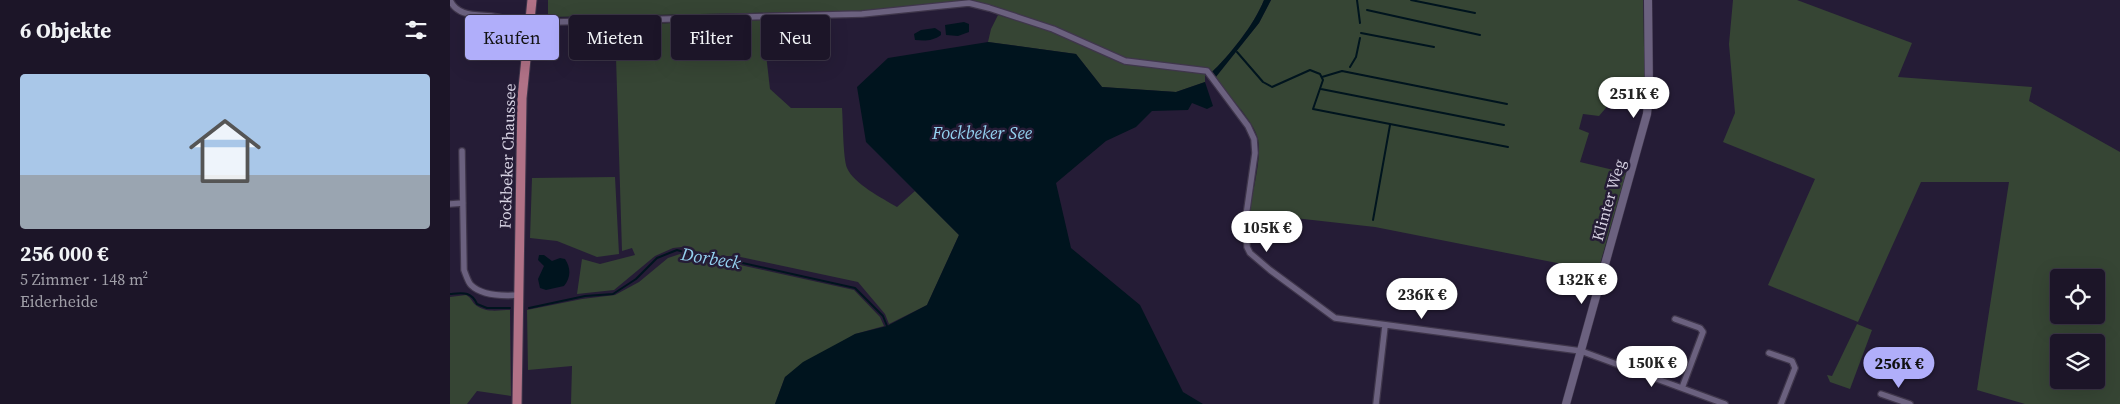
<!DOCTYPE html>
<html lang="de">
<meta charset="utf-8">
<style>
body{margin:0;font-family:"Source Serif 4",serif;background:#292234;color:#f1f3f6;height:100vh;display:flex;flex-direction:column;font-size:19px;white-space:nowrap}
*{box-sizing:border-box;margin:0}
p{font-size:16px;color:#a09fa8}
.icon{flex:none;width:28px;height:28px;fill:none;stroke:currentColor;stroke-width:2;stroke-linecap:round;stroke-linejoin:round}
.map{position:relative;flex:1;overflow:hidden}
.sheet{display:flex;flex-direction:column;background:#1c1528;width:450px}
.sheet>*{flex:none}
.banner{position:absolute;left:15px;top:15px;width:475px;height:45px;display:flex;gap:10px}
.controls{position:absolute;left:1600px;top:269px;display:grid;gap:10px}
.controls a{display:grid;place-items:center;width:55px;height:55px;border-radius:5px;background:#1c1528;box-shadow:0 5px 20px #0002,0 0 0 1px #3a3445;font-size:25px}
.price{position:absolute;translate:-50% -42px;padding:0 11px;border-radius:18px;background:#fff;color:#222;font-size:16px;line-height:32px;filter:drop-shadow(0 1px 2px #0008)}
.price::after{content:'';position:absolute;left:50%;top:30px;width:15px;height:11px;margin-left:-8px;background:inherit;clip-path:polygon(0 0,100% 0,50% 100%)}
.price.on{background:#b0aefa;color:#111}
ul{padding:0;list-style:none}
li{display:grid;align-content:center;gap:10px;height:265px;padding:0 20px}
li span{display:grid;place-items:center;height:155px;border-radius:5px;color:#555}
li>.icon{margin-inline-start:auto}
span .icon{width:90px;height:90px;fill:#fffc;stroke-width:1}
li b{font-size:21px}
h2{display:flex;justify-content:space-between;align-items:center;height:60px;padding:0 20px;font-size:21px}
.pill{padding:0 18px;border-radius:5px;background:#1c1528;box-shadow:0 5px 20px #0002,0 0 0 1px #3a3445;font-size:18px;line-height:45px}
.pill.on{background:#b0aefa;color:#111}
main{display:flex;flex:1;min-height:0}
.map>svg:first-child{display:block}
.green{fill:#364534;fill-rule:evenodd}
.water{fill:#00141e}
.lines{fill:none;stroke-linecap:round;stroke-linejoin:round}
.stream{stroke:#00141e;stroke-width:2}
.minor-casing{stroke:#3f364b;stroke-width:8}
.tertiary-casing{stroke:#3f364b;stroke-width:9}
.primary-casing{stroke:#3f364b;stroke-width:11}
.minor{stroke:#6b617f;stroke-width:5.5}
.tertiary{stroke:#6b617f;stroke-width:8}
.primary{stroke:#b17287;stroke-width:9}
.labels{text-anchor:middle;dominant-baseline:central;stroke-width:5;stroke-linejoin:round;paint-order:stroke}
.street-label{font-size:16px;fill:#d5d0e1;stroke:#251c36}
.water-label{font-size:18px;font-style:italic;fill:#94d2f0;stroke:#251c36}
</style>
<main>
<section class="sheet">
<h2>6 Objekte<svg class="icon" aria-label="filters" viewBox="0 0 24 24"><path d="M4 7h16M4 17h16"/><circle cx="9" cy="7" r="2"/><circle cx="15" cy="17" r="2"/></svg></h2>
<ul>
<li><span style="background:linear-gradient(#a9c7e8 65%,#9aa5b1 0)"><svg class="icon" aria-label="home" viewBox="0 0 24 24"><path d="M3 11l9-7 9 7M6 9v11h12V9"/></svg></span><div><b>256 000 €</b><p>5 Zimmer · 148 m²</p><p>Eiderheide</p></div></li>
</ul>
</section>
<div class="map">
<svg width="1670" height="404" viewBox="0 0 1670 404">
<rect width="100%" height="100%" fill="#251c36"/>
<path class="green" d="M98 0H814C804 25 780 55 760 74L676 59 617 32 519 1 412 11 98 17Z
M821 0H1193L1195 94 1166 96 1149 116 1133 114 1129 129 1139 133 1130 162 1176 173 1148 271 925 227 799 213C802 193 812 159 808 139 803 119 777 95 765 78L809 23Z
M1283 0H1347L1462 43 1448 77 1582 87 1579 101 1670 152V404H1575L1527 390 1559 182H1471L1408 322 1318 285 1365 179 1273 142 1285 113 1279 44ZM1609 278H1646V315H1609ZM1609 342H1646V380H1609Z
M548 15 602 31 673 64 755 72V82L726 92 652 87 626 54 538 42 541 29Z
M312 20 320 89 341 108H392C393 121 393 158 397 168 404 184 432 198 447 207L465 191 509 235 477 305 439 324 435 314 408 282 286 256H262L232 247 223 248 205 256 164 290 127 294 132 259 150 264 185 255 182 248 172 251 165 25Z
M165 177 169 254 147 257 107 241 80 238 82 178Z
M230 254 262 263H281L404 290 430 317 434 326 405 334 335 377 325 404H121L122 366 78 370 77 310 132 299 165 295 189 282 218 258Z
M16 295C22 298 22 303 27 306 37 313 49 310 60 310L61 396 27 391 17 404H0V297Z
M1407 324 1422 330 1400 389 1380 382 1377 375 1382 376Z"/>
<path class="water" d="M814 0H821L809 23 765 78 760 74C780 55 804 25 814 0Z
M514 22 519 24V32L508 36 496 35 495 25Z
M485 28 491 32V35C483 41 475 41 465 40L464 34 471 30Z
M538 42 626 54 652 87 726 92 755 82 763 106 757 109 742 103 738 110 702 111 686 127 656 141 606 183 621 248 690 305 733 392 753 404H325L335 377 353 362 405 334 437 326 477 305 509 235 416 142 407 87 438 58Z
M89 255H94L102 261 110 258 115 259C121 268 121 278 114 286L96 290 90 288 88 279 94 266 88 260Z"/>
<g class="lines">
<path class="stream" d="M907 0 910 23
M961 0 1025 13
M917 10 1030 35
M911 33 984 47
M787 52 813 82 822 87 860 70 870 74 873 80 863 109 1058 147
M900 67 906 57 910 38
M872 77 892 71 1057 104
M871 89 1054 125
M923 220 940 125
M0 294C13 293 21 291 27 304L37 308H60
M79 308 135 296 163 294 186 279 207 258 227 250 261 260H279L405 288 433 316 437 326"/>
<g class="minor-casing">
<path id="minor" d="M0 0C9 21 37 12 55 19
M80 20 105 22 412 14 519 3 539 8 603 29 675 61 757 71 798 126 804 139 805 153 796 216 797 247 800 253 820 270 885 318 1131 351 1275 404
M12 151 14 270C16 275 18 282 21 285 32 296 55 296 69 295
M0 204 13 203
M1225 319 1250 328 1253 332 1232 388
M1319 353 1342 361 1345 368 1331 404
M1431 394 1460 404
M926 404 935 326"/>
</g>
<g class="tertiary-casing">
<path id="tertiary" d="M1116 404 1197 114 1199 93 1198 0"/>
</g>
<g class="primary-casing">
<path id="primary" d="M67 404 72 98 82 0"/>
</g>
<use href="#minor" class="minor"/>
<use href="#tertiary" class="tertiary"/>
<use href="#primary" class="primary"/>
</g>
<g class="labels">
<g class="street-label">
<text transform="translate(57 156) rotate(-88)">Fockbeker Chaussee</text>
<text transform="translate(1158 200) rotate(-74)">Klinter Weg</text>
</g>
<g class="water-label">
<text x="532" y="132">Fockbeker See</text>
<text transform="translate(261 258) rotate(9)">Dorbeck</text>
</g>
</g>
</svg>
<div class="controls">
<a><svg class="icon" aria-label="locate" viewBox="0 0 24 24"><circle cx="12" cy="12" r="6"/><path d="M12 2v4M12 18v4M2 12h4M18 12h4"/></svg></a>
<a><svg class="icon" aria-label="layers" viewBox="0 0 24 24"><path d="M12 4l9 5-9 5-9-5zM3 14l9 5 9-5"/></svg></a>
</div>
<b class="price" style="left:1184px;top:119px">251K €</b>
<b class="price" style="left:817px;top:253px">105K €</b>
<b class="price" style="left:1132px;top:305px">132K €</b>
<b class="price" style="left:972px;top:320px">236K €</b>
<b class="price" style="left:1202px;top:388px">150K €</b>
<b class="price on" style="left:1449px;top:389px">256K €</b>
<div class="banner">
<a class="pill on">Kaufen</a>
<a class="pill">Mieten</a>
<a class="pill">Filter</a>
<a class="pill">Neu</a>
</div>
</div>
</main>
